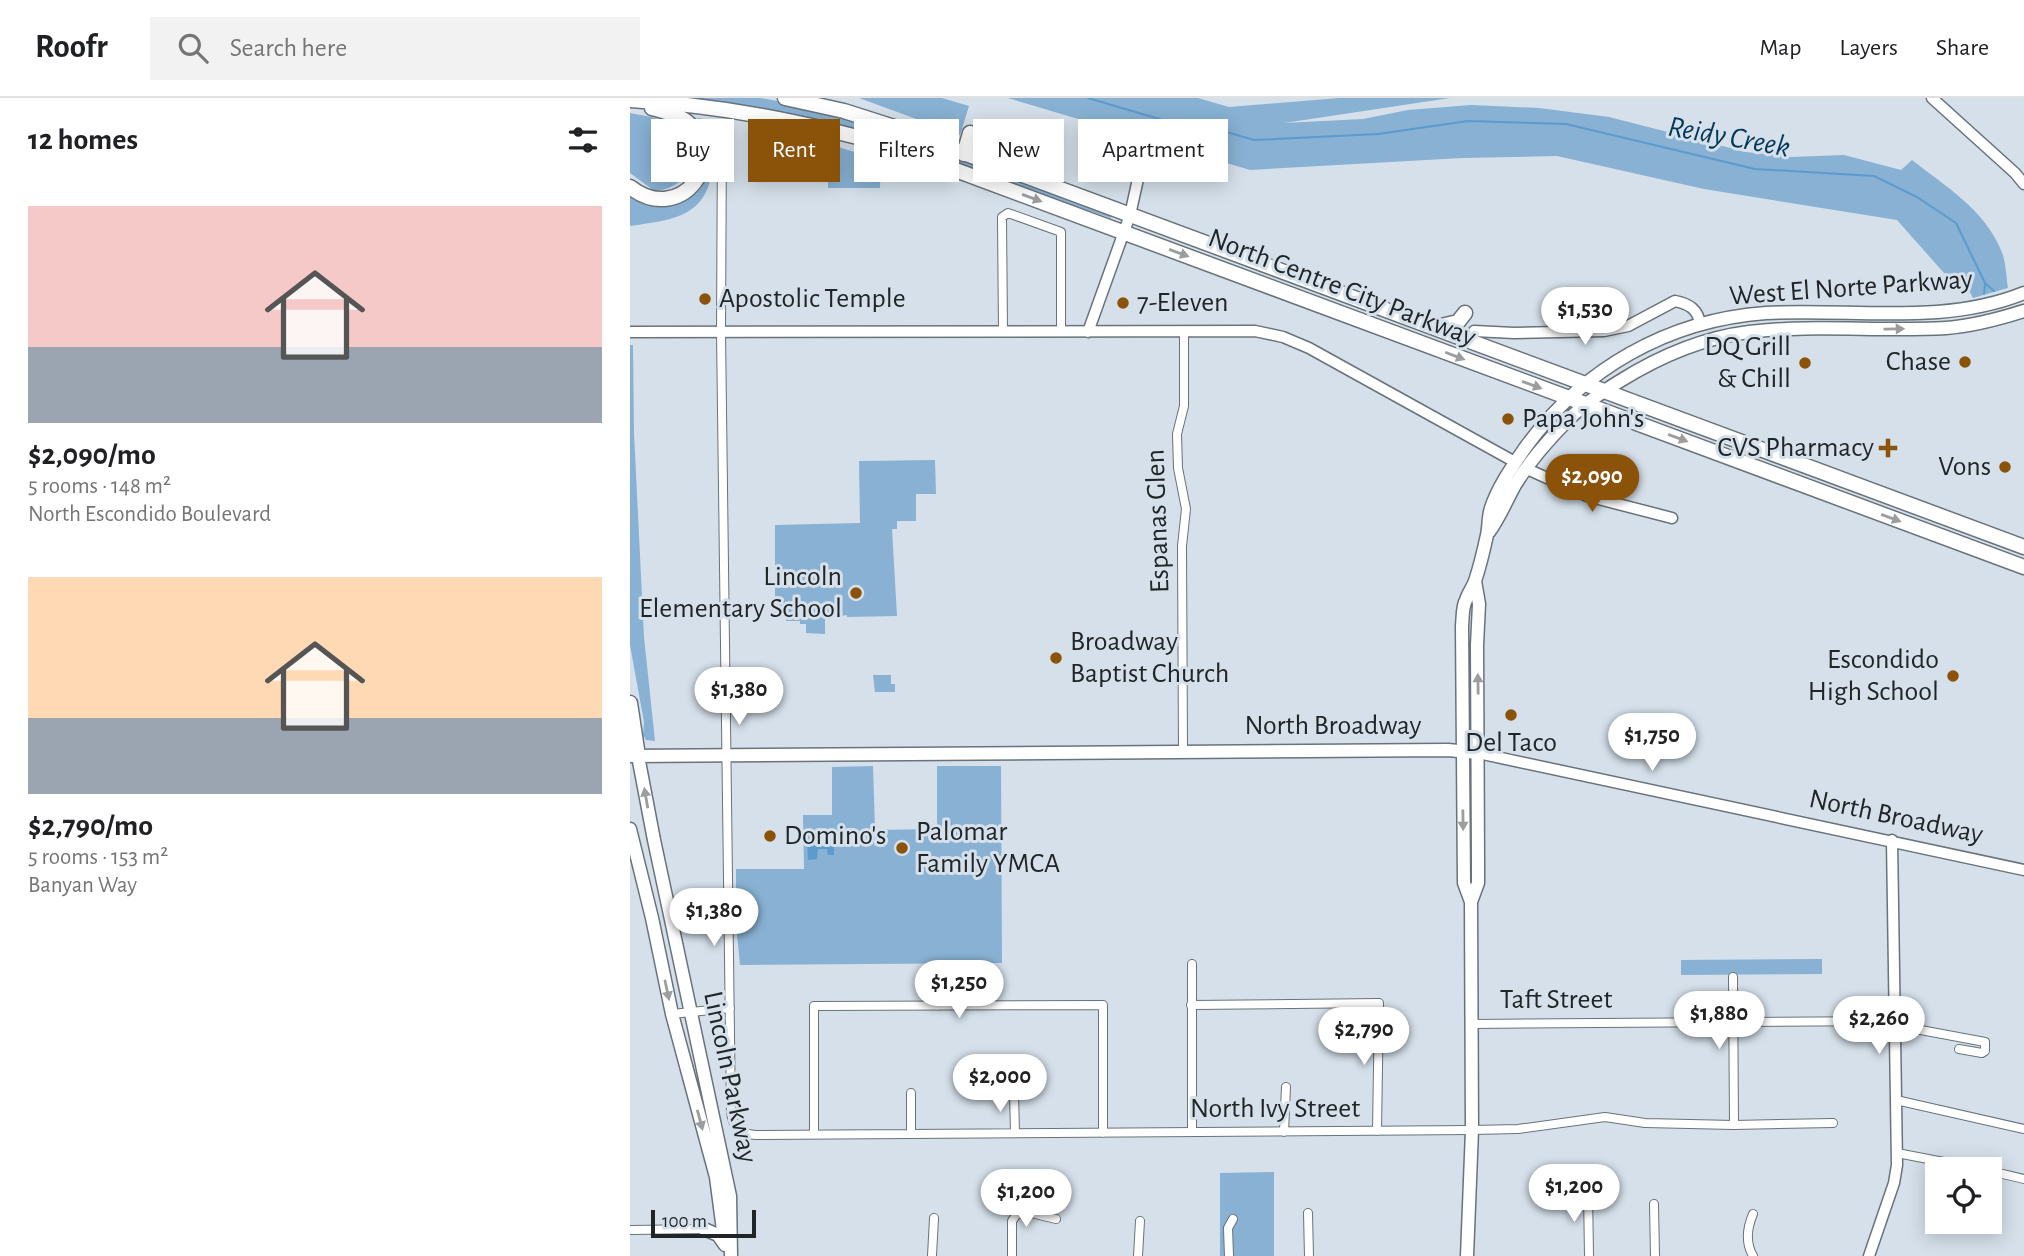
<!DOCTYPE html>
<meta charset="utf-8">
<style>
body{margin:0;font-family:"Alegreya Sans",sans-serif;background:#f2f2f2;color:#202124;height:100vh;display:flex;flex-direction:column;font-size:26px;white-space:nowrap}
*{box-sizing:border-box;margin:0}
p{font-size:23px;color:#757577}
.icon{flex:none;width:38px;height:38px;fill:none;stroke:currentColor;stroke-width:2;stroke-linecap:round;stroke-linejoin:round}
.map{position:relative;flex:1;overflow:hidden}
.details{display:flex;flex-direction:column;background:#fff;width:630px}
.details>*{flex:none}
.guide{position:absolute;left:21px;top:21px;width:665px;height:63px;display:flex;gap:14px}
.fabs{position:absolute;left:1295px;top:1059px;display:grid;gap:14px}
.fabs a{display:grid;place-items:center;width:77px;height:77px;border-radius:0px;background:#fff;box-shadow:0 4px 18px #0003;font-size:35px}
.scale{position:absolute;left:21px;bottom:18px;width:105px;box-sizing:border-box;padding-left:7px;border:4px solid #202528;border-top:0;font-size:19px;line-height:24px;white-space:nowrap;color:#202528;-webkit-text-stroke:5px #d5e0ea;paint-order:stroke}
.price{position:absolute;translate:-50% -60px;padding:0 16px;border-radius:24px;background:#fff;color:#222;font-size:23px;line-height:46px;filter:drop-shadow(0 2px 4px #0008)}
.price::after{content:'';position:absolute;left:50%;top:42px;width:21px;height:16px;margin-left:-10px;background:inherit;clip-path:polygon(0 0,100% 0,50% 100%)}
.price.current{background:#8b520a;color:#fff}
ul{padding:0;list-style:none}
li{display:grid;align-content:center;gap:14px;height:371px;padding:0 28px}
li span{display:grid;place-items:center;height:217px;border-radius:0px;color:#555}
li>.icon{margin-inline-start:auto}
span .icon{width:126px;height:126px;fill:#fffc;stroke-width:1}
li b{font-size:30px}
h2{display:flex;justify-content:space-between;align-items:center;height:84px;padding:0 28px;font-size:30px}
.pill{padding:0 24px;border-radius:0px;background:#fff;box-shadow:0 4px 18px #0003;font-size:24px;line-height:63px}
.pill.current{background:#8b520a;color:#fff}
header{display:flex;align-items:center;gap:42px;box-sizing:border-box;height:98px;padding:0 35px;background:#fff;border-bottom:2px solid #e0e0e0}
header strong{font-size:33px}
nav{display:flex;gap:38px;margin-inline-start:auto;font-size:24px}
.search{width:490px;height:63px;background:#f2f2f2;display:flex;align-items:center;gap:18px;box-sizing:border-box;padding:0 24px;border-radius:0px;color:#757577;font-size:26px}
main{display:flex;flex:1;min-height:0}
.map>svg:first-child{display:block}
.green{fill:#88b1d3}
.water{fill:#5c9bcd}
.lines{fill:none;stroke-linecap:round;stroke-linejoin:round}
.stream{stroke:#5c9bcd;stroke-width:2}
.street-casing{stroke:#68737b;stroke-width:10}
.secondary-casing{stroke:#68737b;stroke-width:13}
.primary-casing{stroke:#68737b;stroke-width:15}
.highway-casing{stroke:#68737b;stroke-width:17}
.street{stroke:#fff;stroke-width:8}
.secondary{stroke:#fff;stroke-width:10}
.primary{stroke:#fff;stroke-width:12}
.highway{stroke:#fff;stroke-width:14}
.oneway{fill:#9b9d9e}
.poi-dot{fill:#8b520a;stroke:#d5e0ea;stroke-width:2.5}
.labels{text-anchor:middle;dominant-baseline:central;stroke-width:6;stroke-linejoin:round;paint-order:stroke}
.street-label{font-size:28px;fill:#202528;stroke:#d5e0ea}
.poi-label{font-size:28px;fill:#202528;stroke:#d5e0ea;text-anchor:start}
.water-label{font-size:30px;font-style:italic;fill:#043859;stroke:#d5e0ea}
</style>
<header>
<strong>Roofr</strong>
<div class="search"><svg class="icon" aria-label="search" viewBox="0 0 24 24"><circle cx="10" cy="10" r="6"/><path d="M15 15l6 6"/></svg>Search here</div>
<nav><a>Map</a><a>Layers</a><a>Share</a></nav>
</header>
<main>
<section class="details">
<h2>12 homes<svg class="icon" aria-label="filters" viewBox="0 0 24 24"><path d="M4 7h16M4 17h16"/><circle cx="9" cy="7" r="2"/><circle cx="15" cy="17" r="2"/></svg></h2>
<ul>
<li><span style="background:linear-gradient(#f6c9c9 65%,#9aa5b1 0)"><svg class="icon" aria-label="home" viewBox="0 0 24 24"><path d="M3 11l9-7 9 7M6 9v11h12V9"/></svg></span><div><b>$2,090/mo</b><p>5 rooms · 148 m²</p><p>North Escondido Boulevard</p></div></li>
<li><span style="background:linear-gradient(#ffd9b3 65%,#9aa5b1 0)"><svg class="icon" aria-label="home" viewBox="0 0 24 24"><path d="M3 11l9-7 9 7M6 9v11h12V9"/></svg></span><div><b>$2,790/mo</b><p>5 rooms · 153 m²</p><p>Banyan Way</p></div></li>
</ul>
</section>
<div class="map">
<svg width="1394" height="1158" viewBox="0 0 1394 1158">
<rect width="100%" height="100%" fill="#d5e0ea"/>
<path class="green" d="M53 0H130L158 5 242 28 474 113 482 118 481 120C455 111 430 103 404 95 353 80 304 56 253 40 188 18 121 8 53 0Z
M229 0H312L339 8 330 37Z
M378 0H568L599 9 709 0H820L654 25 733 21 778 12 841 7 909 10 979 19 1116 54 1162 59 1214 57 1271 72 1282 62C1315 88 1354 111 1371 152 1376 163 1376 178 1378 190L1343 200 1332 178 1314 175 1267 122 1074 91 927 58 832 60 620 72Z
M0 15C17 18 38 21 52 33 79 55 54 95 23 92L0 75Z
M67 20 81 22C80 27 78 33 78 38 79 49 84 59 82 71 77 120 40 122 0 128V99C23 116 74 107 77 74 78 63 76 46 73 35 71 29 68 27 67 20Z
M198 46 251 62 250 90H198Z
M0 247H3L4 335 14 539 25 643 16 642 13 637 14 624 0 547Z
M305 362 306 396H286V423H267V431H262L267 518 217 519V517L195 521V536L176 535V526H170V523H156V517H145V427L230 425 229 363Z
M243 577H261V586H265V594H245Z
M243 668 245 732 307 731V668H371L372 865 110 867 106 825V771H174L173 717H202V669Z
M1192 861V876L1051 877V862Z
M644 1074V1158H590V1075Z"/>
<path class="water" d="M204 737V757H198L197 751H188L187 761 178 762 177 738Z"/>
<g class="lines">
<path class="stream" d="M458 0 546 26 600 35 624 42 748 36 838 23 936 26 1125 71 1244 78 1287 99 1326 125 1355 185 1364 193
M1354 196 1355 186"/>
<g class="street-casing">
<path id="street" d="M92 37 91 234 101 1015C104 1031 109 1035 125 1037L842 1032 888 1031 975 1019 1015 1025 1104 1027 1203 1025
M373 234 372 119 378 115 431 134V234
M553 653 552 448 556 411 548 370 547 336 554 308V234
M307 869V908
M1103 879 1104 1027
M561 907 749 905 747 1033
M42 916 100 910
M841 926 1264 923
M1264 927 1355 944V953L1352 955 1329 951
M384 995 385 1035
M1266 1002 1394 1031
M562 1034V866
M654 1034 656 989
M184 1036V908L473 907V1035
M281 1036V995
M1267 1055 1350 1071
M1360 1073 1394 1081
M958 1094 959 1158
M1024 1106 1025 1158
M678 1115 679 1158
M0 1132 74 1131
M302 1158 304 1120
M382 1158V1123L387 1116 401 1115 426 1121
M508 1158 510 1123
M599 1158 598 1130 603 1121
M1123 1158C1115 1144 1117 1130 1123 1116"/>
</g>
<g class="secondary-casing">
<path id="secondary" d="M1302 0 1385 75 1394 86
M844 233 884 235 974 233 998 228 1045 203C1059 206 1068 211 1070 226
M0 234 625 233 653 239 679 250 885 364
M458 234 500 117 510 72
M897 371 957 398 1042 420
M848 655 1394 772
M1239 1158 1264 1085 1267 1067 1262 742"/>
</g>
<g class="primary-casing">
<path id="primary" d="M859 434C870 419 876 403 885 387 899 364 920 340 939 321 954 306 972 294 990 283 1030 258 1071 240 1119 234 1184 226 1250 234 1316 230 1343 228 1369 221 1394 213
M0 658 818 652 848 655
M8 658 24 742 100 1098 101 1158
M0 731 22 820 42 916 86 1079 94 1140
M841 804 834 785 832 528C833 519 832 509 836 502 838 495 843 489 845 483 850 468 854 451 857 437 859 428 858 419 861 410 868 389 882 369 895 350 952 271 1038 222 1136 215 1221 210 1313 228 1394 195
M74 1131 88 1137 95 1147
M837 1158 842 1032 841 804 848 785V763L847 547 849 506 845 483"/>
</g>
<g class="highway-casing">
<path id="highway" d="M155 0 214 13 261 28 1394 449
M0 2C94 8 170 23 261 48L1394 469
M334 56 340 35
M0 89C50 129 102 60 57 24 47 16 33 13 22 10
M807 229 828 224 835 215
M0 605 8 658"/>
</g>
<use href="#street" class="street"/>
<use href="#secondary" class="secondary"/>
<use href="#primary" class="primary"/>
<use href="#highway" class="highway"/>
</g>
<defs><path id="oneway-solid" d="M-6-.8H1V-3.2L6.5 0L1 3.2V.8H-6Z" transform="scale(1.75)"/></defs>
<g class="oneway">
<use href="#oneway-solid" transform="translate(402 100) rotate(20)"/>
<use href="#oneway-solid" transform="translate(549 155) rotate(20)"/>
<use href="#oneway-solid" transform="translate(1264 231) rotate(-1)"/>
<use href="#oneway-solid" transform="translate(825 258) rotate(21)"/>
<use href="#oneway-solid" transform="translate(902 287) rotate(20)"/>
<use href="#oneway-solid" transform="translate(1048 340) rotate(20)"/>
<use href="#oneway-solid" transform="translate(1261 420) rotate(20)"/>
<use href="#oneway-solid" transform="translate(848 586) rotate(-91)"/>
<use href="#oneway-solid" transform="translate(16 700) rotate(-100)"/>
<use href="#oneway-solid" transform="translate(833 722) rotate(89)"/>
<use href="#oneway-solid" transform="translate(37 892) rotate(78)"/>
<use href="#oneway-solid" transform="translate(70 1022) rotate(75)"/>
</g>
<g class="poi-dot">
<circle cx="75" cy="201" r="7"/>
<circle cx="493" cy="205" r="7"/>
<circle cx="1335" cy="264" r="7"/>
<circle cx="1175" cy="265" r="7"/>
<circle cx="878" cy="321" r="7"/>
<path d="M1254.5 339.5h7v7h7v7h-7v7h-7v-7h-7v-7h7z"/>
<circle cx="1375" cy="369" r="7"/>
<circle cx="226" cy="495" r="7"/>
<circle cx="426" cy="560" r="7"/>
<circle cx="1323" cy="578" r="7"/>
<circle cx="881" cy="617" r="7"/>
<circle cx="140" cy="738" r="7"/>
<circle cx="272" cy="750" r="7"/>
</g>
<g class="labels">
<g class="street-label">
<text transform="translate(712 190) rotate(21)">North Centre City Parkway</text>
<text transform="translate(1221 190) rotate(-4)">West El Norte Parkway</text>
<text transform="translate(528 423) rotate(-92)">Espanas Glen</text>
<text x="703" y="628">North Broadway</text>
<text transform="translate(1266 719) rotate(12)">North Broadway</text>
<text x="926" y="902">Taft Street</text>
<text transform="translate(100 979) rotate(78)">Lincoln Parkway</text>
<text x="645" y="1011">North Ivy Street</text>
</g>
<g class="poi-label">
<text x="89" y="201">Apostolic Temple</text>
<text x="507" y="205">7-Eleven</text>
<text x="1161" y="249" text-anchor="end">DQ Grill<tspan x="1161" dy="32">&amp; Chill</tspan></text>
<text x="1321" y="264" text-anchor="end">Chase</text>
<text x="892" y="321">Papa John's</text>
<text x="1244" y="350" text-anchor="end">CVS Pharmacy</text>
<text x="1361" y="369" text-anchor="end">Vons</text>
<text x="212" y="479" text-anchor="end">Lincoln<tspan x="212" dy="32">Elementary School</tspan></text>
<text x="440" y="544">Broadway<tspan x="440" dy="32">Baptist Church</tspan></text>
<text x="1309" y="562" text-anchor="end">Escondido<tspan x="1309" dy="32">High School</tspan></text>
<text x="881" y="645" text-anchor="middle">Del Taco</text>
<text x="286" y="734">Palomar<tspan x="286" dy="32">Family YMCA</tspan></text>
<text x="154" y="738">Domino's</text>
</g>
<g class="water-label">
<text transform="translate(1099 39) rotate(10)">Reidy Creek</text>
</g>
</g>
</svg>
<div class="fabs">
<a><svg class="icon" aria-label="locate" viewBox="0 0 24 24"><circle cx="12" cy="12" r="6"/><path d="M12 2v4M12 18v4M2 12h4M18 12h4"/></svg></a>
</div>
<div class="scale">100 m</div>
<b class="price" style="left:955px;top:249px">$1,530</b>
<b class="price current" style="left:962px;top:416px">$2,090</b>
<b class="price" style="left:109px;top:629px">$1,380</b>
<b class="price" style="left:1022px;top:675px">$1,750</b>
<b class="price" style="left:84px;top:850px">$1,380</b>
<b class="price" style="left:329px;top:922px">$1,250</b>
<b class="price" style="left:1089px;top:953px">$1,880</b>
<b class="price" style="left:1249px;top:958px">$2,260</b>
<b class="price" style="left:734px;top:969px">$2,790</b>
<b class="price" style="left:370px;top:1016px">$2,000</b>
<b class="price" style="left:944px;top:1126px">$1,200</b>
<b class="price" style="left:396px;top:1131px">$1,200</b>
<div class="guide">
<a class="pill">Buy</a>
<a class="pill current">Rent</a>
<a class="pill">Filters</a>
<a class="pill">New</a>
<a class="pill">Apartment</a>
</div>
</div>
</main>
